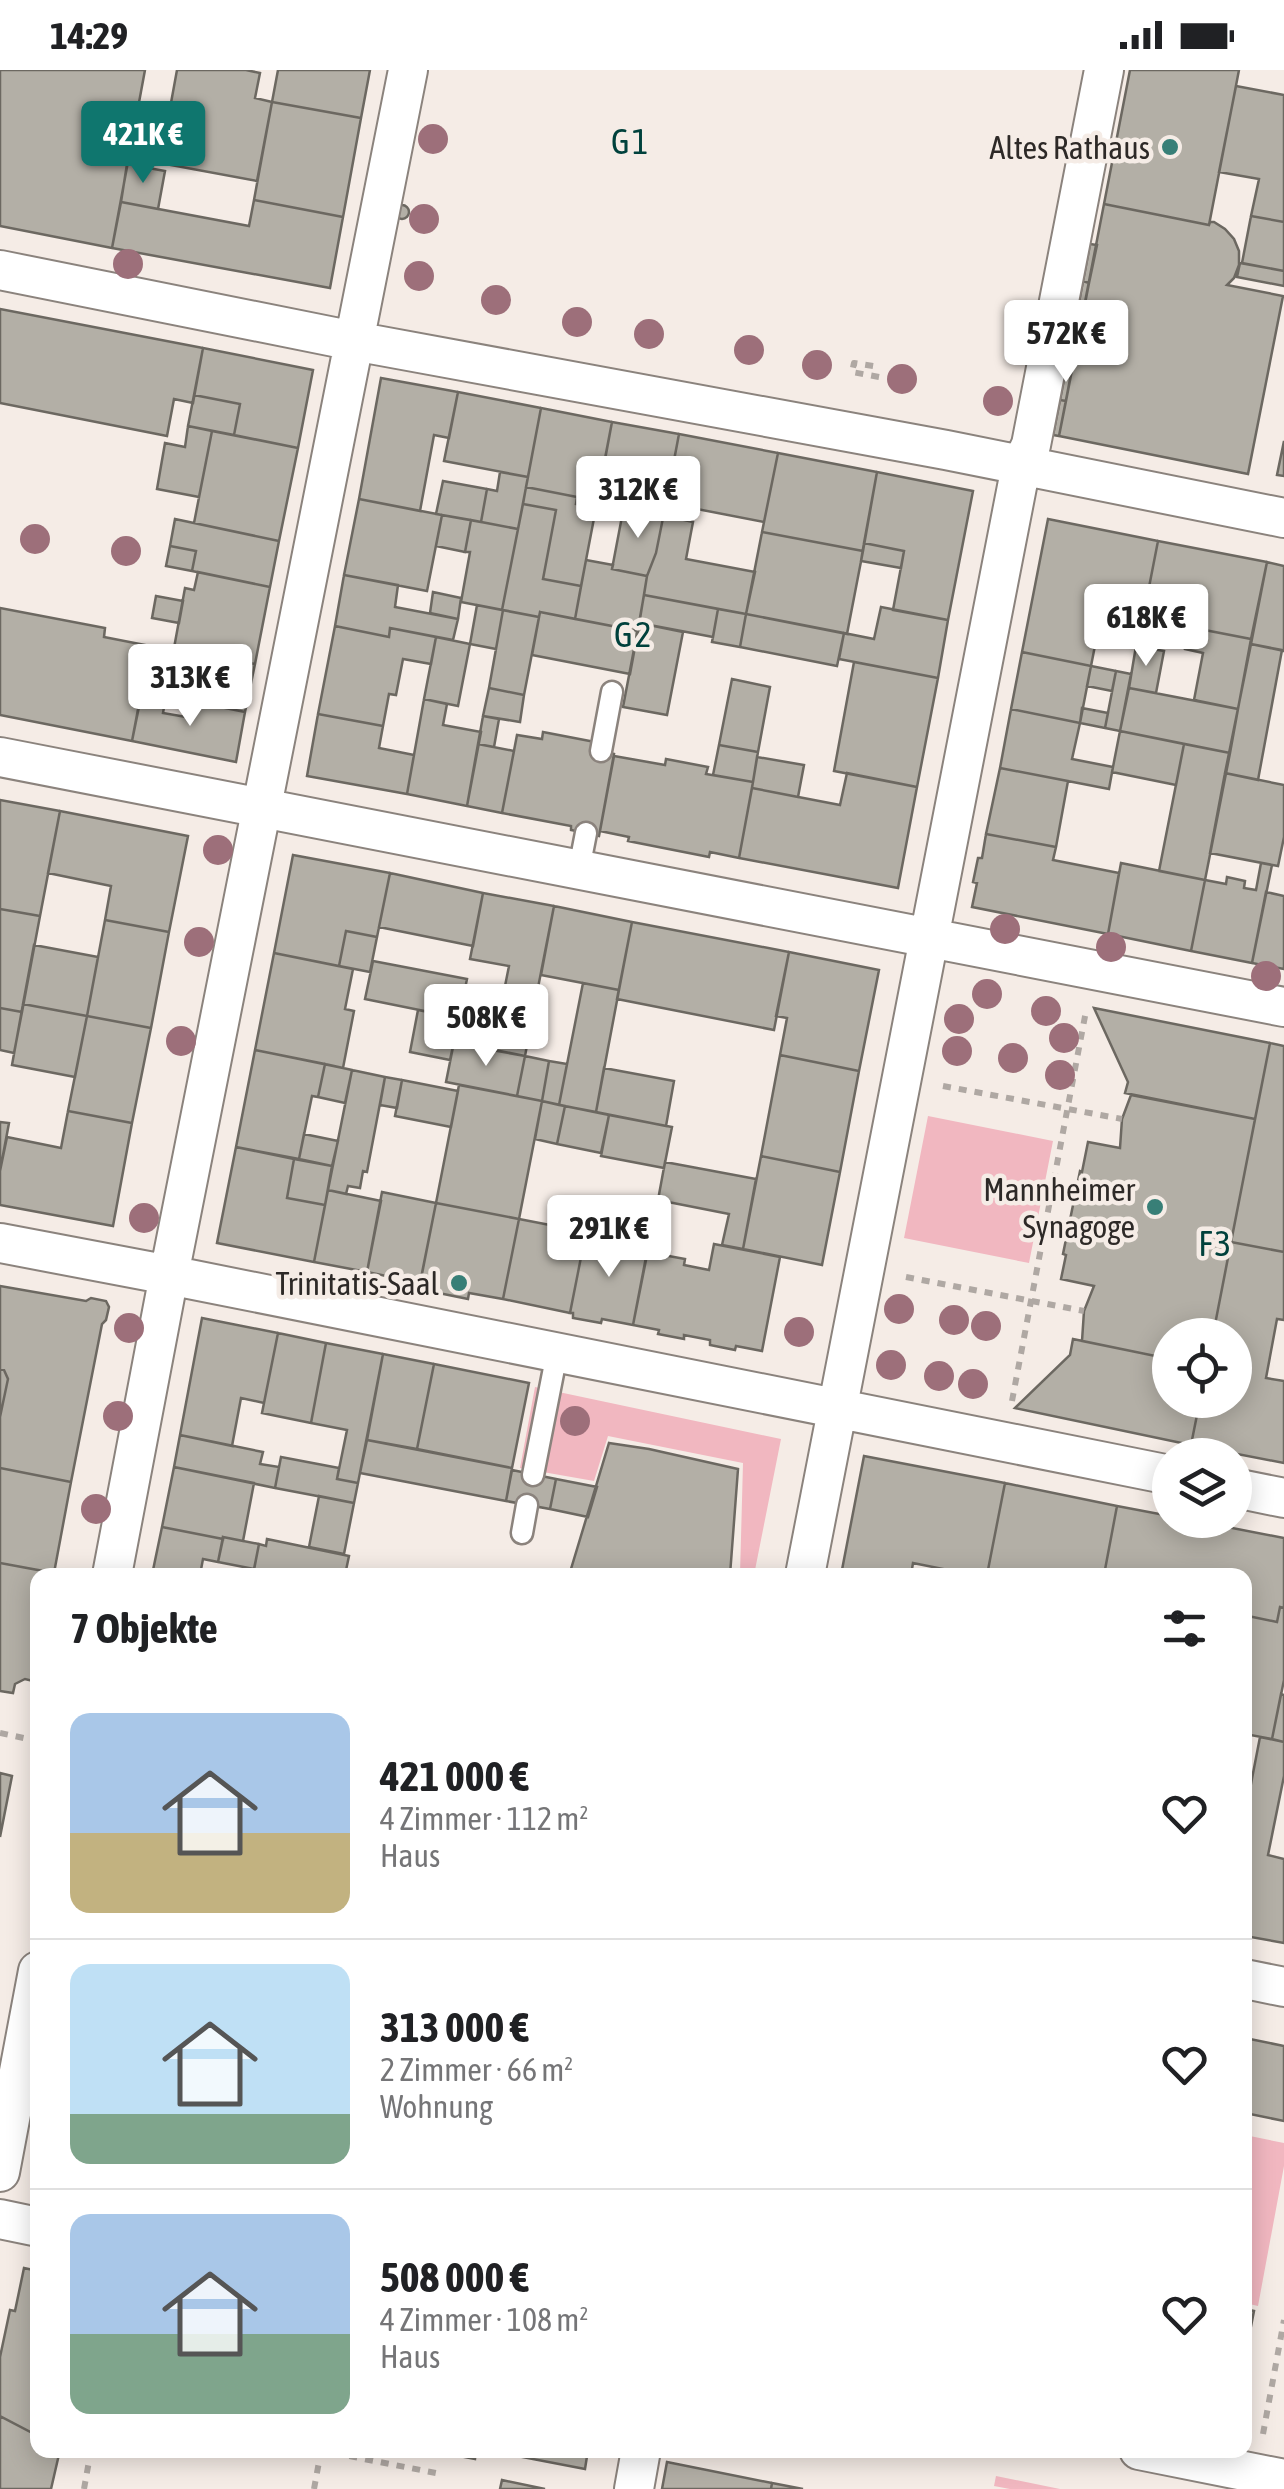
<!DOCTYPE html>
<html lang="de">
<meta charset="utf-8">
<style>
body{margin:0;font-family:"Asap Condensed",sans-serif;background:#f2f2f2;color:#202124;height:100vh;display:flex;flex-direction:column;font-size:38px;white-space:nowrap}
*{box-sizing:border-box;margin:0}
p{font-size:32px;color:#757577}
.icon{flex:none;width:55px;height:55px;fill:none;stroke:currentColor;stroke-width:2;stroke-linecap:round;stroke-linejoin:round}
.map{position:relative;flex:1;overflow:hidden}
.side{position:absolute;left:30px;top:1498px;width:1222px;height:890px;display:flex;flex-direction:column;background:#fff;border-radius:20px;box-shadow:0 5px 25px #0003}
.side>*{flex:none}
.tools{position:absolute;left:1152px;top:1248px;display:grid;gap:20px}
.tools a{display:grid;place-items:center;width:100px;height:100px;border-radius:50%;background:#fff;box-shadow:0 5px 25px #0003;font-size:50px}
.price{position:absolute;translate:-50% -85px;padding:0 22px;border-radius:10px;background:#fff;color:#222;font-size:32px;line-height:65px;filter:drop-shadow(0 2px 5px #0008)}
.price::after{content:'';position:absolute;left:50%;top:60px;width:30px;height:22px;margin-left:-15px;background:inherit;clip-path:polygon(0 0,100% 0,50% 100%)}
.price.current{background:#0f766e;color:#fff}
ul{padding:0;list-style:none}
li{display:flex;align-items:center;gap:30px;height:250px;padding:0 40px}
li+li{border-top:2px solid #e0e0e0}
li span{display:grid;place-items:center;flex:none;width:280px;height:200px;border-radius:20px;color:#555}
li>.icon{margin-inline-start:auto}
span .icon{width:120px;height:120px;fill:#fffc;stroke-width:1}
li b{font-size:42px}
h2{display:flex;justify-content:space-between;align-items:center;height:120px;padding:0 40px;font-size:42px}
.status{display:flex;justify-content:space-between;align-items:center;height:70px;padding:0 50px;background:#fff;direction:ltr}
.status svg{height:28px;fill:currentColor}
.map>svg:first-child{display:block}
.green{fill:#f1b7c0}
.building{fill:#b3afa6;stroke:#6c6861;stroke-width:2.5}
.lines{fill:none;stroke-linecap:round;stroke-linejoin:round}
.lane-casing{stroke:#8b837d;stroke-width:25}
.street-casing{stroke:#8b837d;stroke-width:42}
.path{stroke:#afa8a3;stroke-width:6;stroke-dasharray:8 8;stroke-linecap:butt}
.lane{stroke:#fff;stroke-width:20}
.street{stroke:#fff;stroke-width:38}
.tree{fill:#9d6f7a}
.poi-dot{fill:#387f77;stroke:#f5ece6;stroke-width:4}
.labels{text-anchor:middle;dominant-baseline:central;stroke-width:9;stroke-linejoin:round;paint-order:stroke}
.poi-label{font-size:32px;fill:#2d2927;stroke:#f5ece6;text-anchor:end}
.neighbourhood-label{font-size:35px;letter-spacing:2.5px;fill:#00413c;stroke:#f5ece6}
</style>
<div class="status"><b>14:29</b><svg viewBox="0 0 49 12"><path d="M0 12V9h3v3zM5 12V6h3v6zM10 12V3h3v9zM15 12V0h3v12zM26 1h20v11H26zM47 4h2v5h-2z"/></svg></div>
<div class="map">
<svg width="1284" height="2419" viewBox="0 0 1284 2419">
<rect width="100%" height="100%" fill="#f5ece6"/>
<path class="green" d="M928 1046 1053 1071 1029 1193 904 1168Z
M535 1317 781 1369 754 1505H740L743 1393 608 1366 594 1411 520 1398Z
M1245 2065 1284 2073V2096L1258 2236 1245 2233Z
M996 2406 1060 2419H1010L994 2416Z"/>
<path class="building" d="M0 0H145L112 178 0 156Z
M177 0H246L260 3 255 28 272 32 257 111 160 93Z
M278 0H370L361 48 272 32Z
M1130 0H1239L1209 155 1104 134Z
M1236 16 1284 25V152L1251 146 1259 109 1219 102Z
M272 32 361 48 343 147 254 130Z
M127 94 165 101 158 139 121 132Z
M254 130 343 147 330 218 112 178 121 132 249 156Z
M1104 134 1209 155 1210 152H1214L1225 159 1234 169 1239 181V195L1234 208 1227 215 1283 226 1248 404 1059 366Z
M395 142a7 7 0 1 1 14 0a7 7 0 1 1-14 0Z
M1251 146 1284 152V201L1242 193Z
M1090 174 1097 175 1089 213 1083 211Z
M1240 193 1284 201V216L1237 207Z
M1083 211 1089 213 1082 249 1076 248Z
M0 239 203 278 193 333 174 329 167 366 0 333Z
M203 278 313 300 298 378 234 365 240 334 194 325Z
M1066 299 1072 300 1066 331 1060 330Z
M381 308 458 322 449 368 434 365 420 441 359 429Z
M458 322 541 338 528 407 444 391Z
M194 325 240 334 234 365 188 356Z
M1060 330 1066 331 1059 366 1053 365Z
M541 338 612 352 596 438 576 434 577 427 526 417Z
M612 352 679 364 664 443 597 430Z
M188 356 212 361 199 427 157 419 165 373 185 377Z
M212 361 298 378 279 471 194 453Z
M679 364 778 383 764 452 666 433Z
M1284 371V406L1277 405Z
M778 383 877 402 863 481 762 462Z
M500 402 528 407 518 459 481 452 487 419 497 421Z
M877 402 973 421 948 550 893 540 904 481 864 473Z
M443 411 487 419 481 452 436 444Z
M526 417 577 427 576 434 596 438 581 516 543 509 556 440 523 434Z
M359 429 442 445 427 521 344 505Z
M666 433 682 437 680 449 693 452 686 489 755 502 746 544 644 525 647 506 656 483Z
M523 434 556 440 543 509 581 516 575 549 540 542 539 547 502 540Z
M624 436 664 443 656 483 647 506 612 499Z
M442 445 471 450 465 482 436 476Z
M175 449 279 471 270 517 192 501 196 481 170 476Z
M1048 449 1158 471 1143 548 1102 540 1091 596 1022 582Z
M471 450 518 459 502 540 461 532 470 482H465Z
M762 462 863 481 847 564 746 544Z
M1158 471 1267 492 1251 569 1143 548Z
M864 473 904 481 901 498 861 491Z
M170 476 196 481 192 501 166 496Z
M586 490 613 495 612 499 647 506 638 561 575 549Z
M1267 492 1284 496V581L1251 574Z
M198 502 270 517 255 594 174 578 185 518 194 520Z
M344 505 398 515 395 537 458 549 453 570 390 558 389 567 335 556Z
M433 522 461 528 458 549 430 543Z
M644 525 718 539 713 567 639 553Z
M156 526 183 531 179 553 152 548Z
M477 535 503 540 496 579 470 574Z
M881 537 948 550 938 608 839 589 844 563 874 569Z
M0 538 105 558 104 567 150 576 132 671 0 645Z
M718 539 746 544 740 577 712 572Z
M503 540 539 547 524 625 489 618Z
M540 542 638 561 630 604 532 585Z
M746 544 844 563 837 596 740 577Z
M1143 548 1159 551 1154 579 1136 576Z
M639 553 683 562 667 645 623 637Z
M335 556 389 567 390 558 436 567 431 594 403 589 396 625 389 624 383 656 318 644Z
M1189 557 1251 569 1238 639 1194 630 1203 583 1185 579Z
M436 567 470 574 458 636 424 629Z
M1251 574 1282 580 1258 710 1225 703Z
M1136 576 1164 581 1156 623 1129 618Z
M183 580 255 594 245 642 186 630 192 601 180 598Z
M1022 582 1091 596 1080 653 1011 639Z
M854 592 938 608 917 717 834 701Z
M1091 596 1116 601 1112 621 1087 616Z
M147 597 175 604 170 627 142 622Z
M1116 601 1131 604 1120 661 1105 658Z
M732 609 770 617 758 682 719 675Z
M489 618 524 625 520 652 483 646Z
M1129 618 1238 639 1230 683 1120 661Z
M142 622 166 626 163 643 192 648 196 632 245 642 236 692 132 671Z
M424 629 447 634 443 655 481 662 467 736 407 724Z
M1082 638 1108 643 1105 658 1080 653Z
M1011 639 1080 653 1072 689 1113 697 1109 719 1000 698Z
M318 644 383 656 379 678 414 685 407 724 307 706Z
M483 646 499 649 494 677 478 674Z
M1120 661 1184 674 1176 715 1112 702Z
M543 662 595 672 593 679 614 684 599 766 571 760V756L502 743 517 665 542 669Z
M478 674 514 681 502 743 467 736Z
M1184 674 1230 683 1205 810 1159 801Z
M719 675 758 682 753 712 713 705Z
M614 686 665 695 666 689 708 697 706 704 753 712 739 788 710 782 709 787 628 771 629 767 600 761Z
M757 687 804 695 798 727 752 718Z
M1000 698 1068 711 1056 777 986 764Z
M847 703 917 717 898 818 739 788 752 718 840 735Z
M1225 703 1284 715V767L1278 796 1210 783Z
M0 730 60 741 40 846 0 839Z
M60 741 188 766 169 862 105 850 111 816 48 803Z
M986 764 1056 777 1053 790 1119 803 1108 864 972 837 977 813 973 812 978 788H982Z
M293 785 390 803 377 867 346 861 339 896 274 883Z
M1121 793 1205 810 1191 881 1108 864Z
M1261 793 1272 795 1252 893 1191 881 1205 810 1226 814 1227 807 1245 811 1244 818 1256 820Z
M390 803 483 823 473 876 379 857Z
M1266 822 1284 826V899L1252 893Z
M483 823 554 836 535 933 503 926 509 896 470 889Z
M554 836 632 852 619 920 541 905Z
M0 839 40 846 22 942 0 938Z
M105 850 169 862 151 958 87 946Z
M632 852 789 882 774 960 617 929Z
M346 861 377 867 370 902 339 896Z
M34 875 98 887 87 946 23 934Z
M789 882 879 900 859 1001 780 985 787 948 776 946Z
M274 883 353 899 345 939 354 941 343 998 255 980Z
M373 891 467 909 459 948 365 929Z
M583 913 619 920 596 1042 559 1035Z
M503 926 535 933 525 986 492 980Z
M23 934 87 946 75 1007 12 995Z
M0 938 22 942 14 983 0 980Z
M1094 938 1270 973 1255 1049 1125 1023 1128 1012Z
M418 940 459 948 450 990 410 982Z
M87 946 151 958 132 1053 68 1041Z
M454 972 525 986 517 1026 446 1012Z
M1270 973 1284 976V1182L1231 1172Z
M255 980 325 994 318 1027 312 1026 299 1089 236 1077Z
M780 985 859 1001 840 1102 761 1086Z
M525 986 549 991 542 1031 517 1026Z
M549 991 567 994 559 1035 542 1031Z
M325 994 352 1000 345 1033 318 1027Z
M604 998 674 1011 666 1056 596 1042Z
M352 1000 385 1007 367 1102 363 1101 360 1118 348 1116 346 1124 328 1120Z
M385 1007 402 1010 397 1038 380 1035Z
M402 1010 458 1021 451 1057 395 1046Z
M459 1015 542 1031 519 1149 436 1133Z
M1131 1025 1255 1049 1213 1265H1170V1289L1082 1271 1084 1241 1094 1216 1061 1209 1066 1185 1063 1184 1080 1101 1082 1102 1088 1072 1120 1078 1122 1049Z
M542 1031 565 1036 557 1074 535 1069Z
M565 1036 609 1045 601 1083 557 1074Z
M68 1041 132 1053 113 1156 0 1135V1101L7 1067 61 1078Z
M609 1045 672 1057 664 1098 601 1086Z
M0 1052 9 1053 0 1101Z
M304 1064 338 1071 332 1096 299 1089Z
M236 1077 294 1089 287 1128 325 1135 314 1192 217 1173Z
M761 1086 840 1102 822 1195 743 1179Z
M294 1089 332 1096 325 1135 287 1128Z
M665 1092 756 1109 743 1179 722 1175 729 1144 658 1130Z
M328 1120 381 1131 367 1202 314 1192Z
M382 1122 436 1133 420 1213 367 1202Z
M436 1133 519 1149 503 1229 469 1223 468 1229 419 1219Z
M519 1149 586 1162 570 1243 503 1229Z
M586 1162 649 1175 633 1255 602 1249 601 1253 573 1248V1243H570Z
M1231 1172 1284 1182V1250L1277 1249 1266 1308 1284 1311V1393L1191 1375 1200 1330H1235V1265H1213Z
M714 1174 780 1187 762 1281 736 1276 735 1280 710 1275V1270L684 1265V1269L658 1264 659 1260 633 1255 647 1182 685 1189 684 1195 709 1200Z
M0 1216 86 1231 91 1228 106 1231 109 1237 106 1250 102 1254 71 1412 0 1398V1347L8 1309 4 1300 0 1299Z
M202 1248 278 1263 264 1333 241 1328 232 1376 180 1365Z
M278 1263 326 1273 311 1353 262 1343Z
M1073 1269 1170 1289V1330H1200L1191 1375 1015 1338 1070 1285Z
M326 1273 383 1284 358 1413 337 1409 347 1360 311 1353Z
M383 1284 434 1294 417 1379 367 1370Z
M434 1294 529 1313 512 1398 417 1379Z
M0 1299 4 1300 8 1309 0 1347Z
M180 1365 263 1382 260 1394 279 1397 275 1418 174 1397Z
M367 1370 512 1398 506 1431 360 1403Z
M609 1373 649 1379 738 1399 730 1505H571V1499Z
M864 1386 1005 1413 987 1505H963V1503L913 1493 911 1505H841Z
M281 1387 339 1398 337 1409 358 1413 354 1433 275 1418Z
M174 1397 254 1413 243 1471 223 1467V1469L162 1457Z
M0 1398 71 1412 54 1503 0 1493Z
M512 1400 556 1409 550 1439 506 1431Z
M556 1409 597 1417 588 1447 550 1439Z
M1005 1413 1117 1436 1104 1505H987Z
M319 1426 354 1433 344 1484 309 1477Z
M1117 1436 1170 1446V1450H1191L1284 1468V1538L1280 1537 1277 1552 1248 1546 1245 1559V1505H1104Z
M162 1457 223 1469 218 1492 203 1489 200 1505H152Z
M223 1467 259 1474 254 1499 218 1492Z
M267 1469 349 1486 345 1505H253L259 1474 266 1476Z
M0 1493 54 1503 53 1505H38V1587L33 1611 25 1609 15 1614 13 1623 0 1621Z
M1280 1537 1284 1538V1610L1272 1669 1245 1664V1559L1248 1546 1277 1552Z
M1281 1624 1284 1625V1672L1272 1669Z
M1260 1667 1284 1672V1706L1268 1785 1284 1789V1873L1245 1866V1745Z
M0 1703 12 1706 0 1767Z
M1245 1968 1284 1976V2051L1245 2043Z
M24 2198 38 2201V2366L0 2346V2287L10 2240 15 2241Z
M1245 2239 1254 2241 1245 2287Z
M0 2346 38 2366V2380H60L51 2419H0Z
M428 2380H476L475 2389Z
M486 2380H588L585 2399Z
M667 2392 772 2413 771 2419H662Z
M502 2410 545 2419H500Z
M772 2413 803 2419H771Z"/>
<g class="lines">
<g class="lane-casing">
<path id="lane" d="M601 681 612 622
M579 799 586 763
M533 1405 557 1283
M522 1463 527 1435"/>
</g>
<g class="street-casing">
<path id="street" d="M0 200 354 271 946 380 1284 448
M0 687 1284 937
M0 1173 169 1205 1170 1405
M1235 1418 1284 1428
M112 1505 169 1205 408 0
M805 1505 1021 396 1031 375 1104 0
M1245 1909 1284 1917
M0 2102 38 1901
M0 2149 38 2157
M1139 2380 1284 2409
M634 2419 641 2380"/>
</g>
<path class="path" d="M879 307 852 302 854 293 880 297
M943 1016 1122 1049
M906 1207 1084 1241
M1012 1331 1086 941
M0 1663 38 1671
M1263 2364 1284 2250
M318 2380 441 2404
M84 2419 91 2380
M314 2419 321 2381"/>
<use href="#lane" class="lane"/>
<use href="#street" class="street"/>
</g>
<g class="tree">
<circle cx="433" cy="69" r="15"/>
<circle cx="424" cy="149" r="15"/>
<circle cx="128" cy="194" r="15"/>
<circle cx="419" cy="206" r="15"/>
<circle cx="496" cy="230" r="15"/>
<circle cx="577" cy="252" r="15"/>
<circle cx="649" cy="264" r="15"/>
<circle cx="749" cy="280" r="15"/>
<circle cx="817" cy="295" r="15"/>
<circle cx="902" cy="309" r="15"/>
<circle cx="998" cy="331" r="15"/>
<circle cx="35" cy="469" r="15"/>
<circle cx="126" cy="481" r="15"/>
<circle cx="218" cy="780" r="15"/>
<circle cx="1005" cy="859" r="15"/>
<circle cx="199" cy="872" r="15"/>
<circle cx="1111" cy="877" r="15"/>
<circle cx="1266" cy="906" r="15"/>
<circle cx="987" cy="924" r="15"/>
<circle cx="1046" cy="941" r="15"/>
<circle cx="959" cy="949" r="15"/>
<circle cx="1064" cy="968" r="15"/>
<circle cx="181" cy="971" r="15"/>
<circle cx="957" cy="981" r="15"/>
<circle cx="1013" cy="988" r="15"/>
<circle cx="1060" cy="1005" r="15"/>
<circle cx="144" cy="1148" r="15"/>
<circle cx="899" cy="1239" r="15"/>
<circle cx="954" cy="1250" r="15"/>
<circle cx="986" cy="1256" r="15"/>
<circle cx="129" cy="1258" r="15"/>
<circle cx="799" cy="1262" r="15"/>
<circle cx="891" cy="1295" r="15"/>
<circle cx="939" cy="1306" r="15"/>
<circle cx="973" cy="1314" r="15"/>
<circle cx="118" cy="1346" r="15"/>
<circle cx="575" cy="1351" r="15"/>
<circle cx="96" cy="1439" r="15"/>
</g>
<g class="poi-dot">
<circle cx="1170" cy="77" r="10"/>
<circle cx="1155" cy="1137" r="10"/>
<circle cx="459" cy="1213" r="10"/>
</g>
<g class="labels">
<g class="poi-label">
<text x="1150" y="77">Altes Rathaus</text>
<text x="1135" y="1119">Mannheimer<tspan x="1135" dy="37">Synagoge</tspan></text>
<text x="439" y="1213">Trinitatis-Saal</text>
</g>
<g class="neighbourhood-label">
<text x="631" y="71">G1</text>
<text x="634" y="564">G2</text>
<text x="1216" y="1173">F3</text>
</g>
</g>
</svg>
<div class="tools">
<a><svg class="icon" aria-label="locate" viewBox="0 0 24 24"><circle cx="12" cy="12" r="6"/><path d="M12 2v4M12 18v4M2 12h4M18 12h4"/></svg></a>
<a><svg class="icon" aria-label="layers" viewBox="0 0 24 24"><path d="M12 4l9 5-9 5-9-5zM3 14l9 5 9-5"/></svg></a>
</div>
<b class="price current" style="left:143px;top:116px">421K €</b>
<b class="price" style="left:1066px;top:315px">572K €</b>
<b class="price" style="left:638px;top:471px">312K €</b>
<b class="price" style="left:1146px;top:599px">618K €</b>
<b class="price" style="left:190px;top:659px">313K €</b>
<b class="price" style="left:486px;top:999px">508K €</b>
<b class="price" style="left:609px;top:1210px">291K €</b>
<section class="side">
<h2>7 Objekte<svg class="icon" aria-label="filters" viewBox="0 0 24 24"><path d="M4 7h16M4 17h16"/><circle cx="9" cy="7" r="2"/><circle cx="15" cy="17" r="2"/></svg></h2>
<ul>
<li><span style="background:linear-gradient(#a9c7e8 60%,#c2b280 0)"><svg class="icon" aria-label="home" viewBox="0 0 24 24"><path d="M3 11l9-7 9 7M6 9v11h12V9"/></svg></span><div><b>421 000 €</b><p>4 Zimmer · 112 m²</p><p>Haus</p></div><svg class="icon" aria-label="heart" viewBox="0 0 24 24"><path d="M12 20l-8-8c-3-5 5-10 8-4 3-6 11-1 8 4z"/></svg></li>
<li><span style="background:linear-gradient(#bfe0f5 75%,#7fa58c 0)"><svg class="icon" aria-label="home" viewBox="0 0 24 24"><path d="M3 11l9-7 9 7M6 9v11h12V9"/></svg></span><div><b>313 000 €</b><p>2 Zimmer · 66 m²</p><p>Wohnung</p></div><svg class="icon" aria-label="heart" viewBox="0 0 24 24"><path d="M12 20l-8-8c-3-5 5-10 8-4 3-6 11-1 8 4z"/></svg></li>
<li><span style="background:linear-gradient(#a9c7e8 60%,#7fa58c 0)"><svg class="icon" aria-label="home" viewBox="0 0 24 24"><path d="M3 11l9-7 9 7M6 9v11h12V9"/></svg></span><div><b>508 000 €</b><p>4 Zimmer · 108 m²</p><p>Haus</p></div><svg class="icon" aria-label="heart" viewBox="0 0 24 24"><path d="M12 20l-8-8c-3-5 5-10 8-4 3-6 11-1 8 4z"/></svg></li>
</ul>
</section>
</div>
